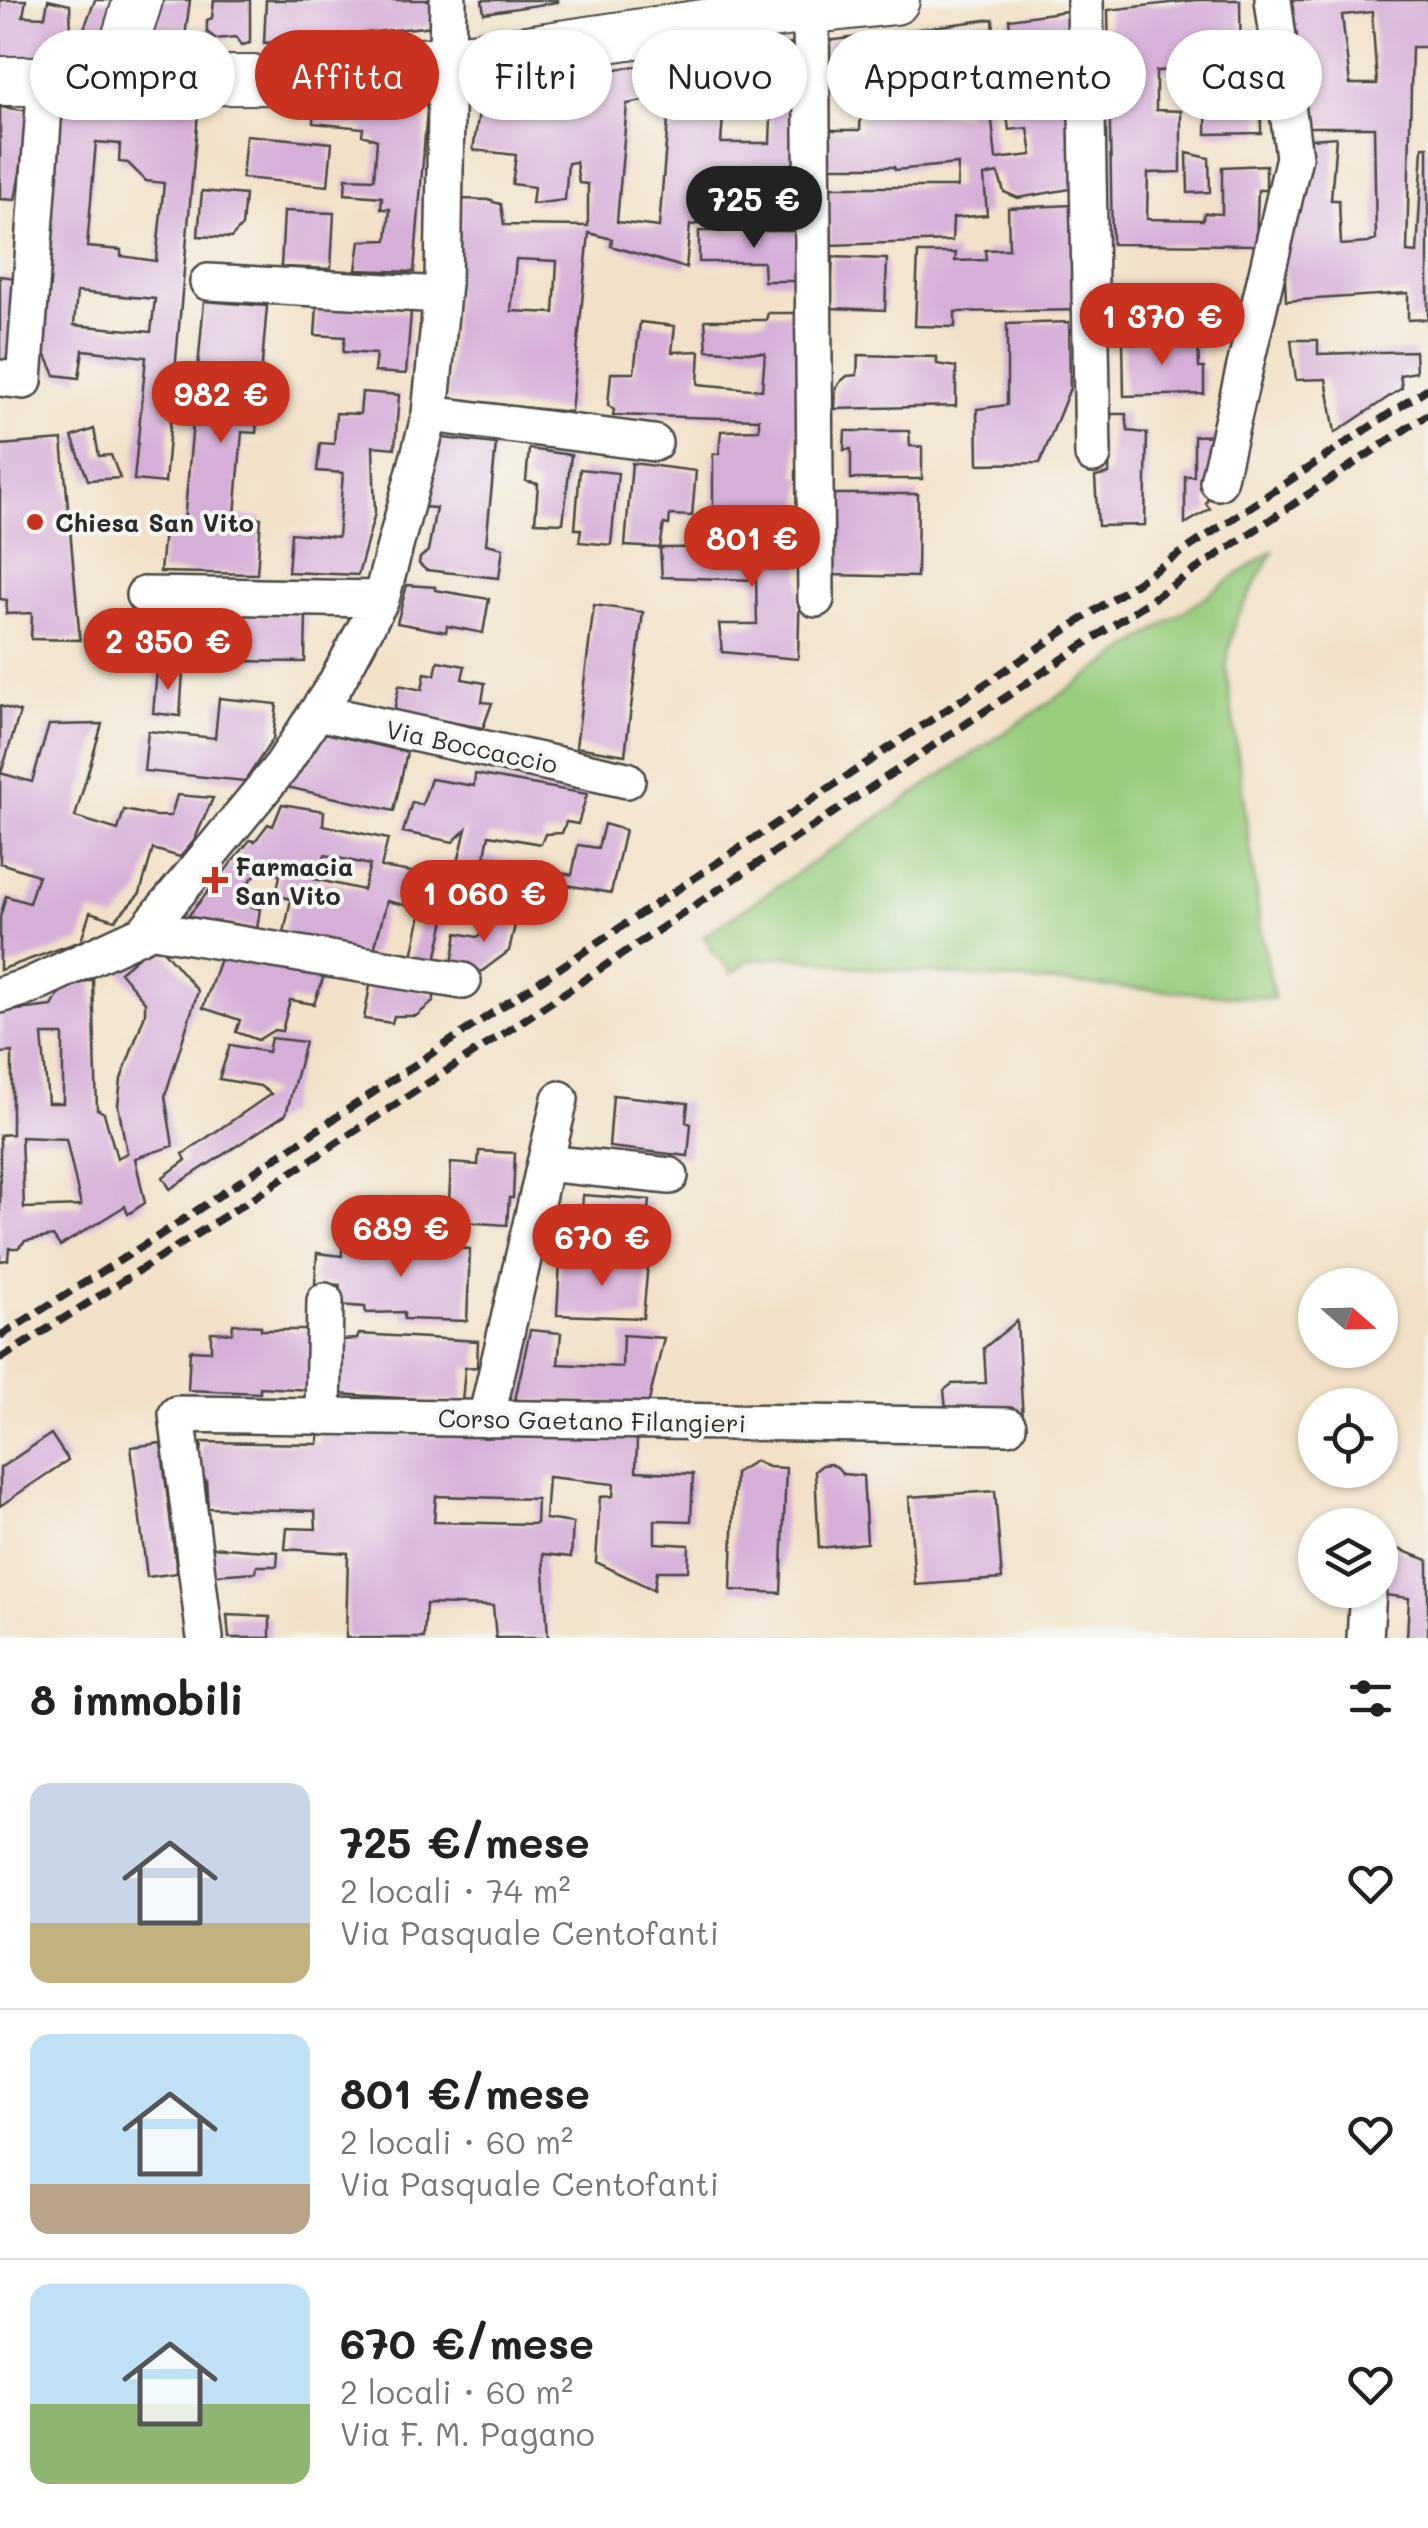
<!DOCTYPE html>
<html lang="it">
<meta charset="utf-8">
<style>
body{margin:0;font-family:Mali,sans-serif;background:#f2f2f2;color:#222;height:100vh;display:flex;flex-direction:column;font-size:38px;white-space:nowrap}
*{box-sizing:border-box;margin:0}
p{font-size:32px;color:#767676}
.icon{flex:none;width:55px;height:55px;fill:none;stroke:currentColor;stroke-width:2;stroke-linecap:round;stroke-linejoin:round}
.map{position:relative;height:1638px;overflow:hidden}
.details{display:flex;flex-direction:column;background:#fff;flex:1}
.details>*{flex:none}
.guide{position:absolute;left:30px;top:30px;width:1370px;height:90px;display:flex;gap:20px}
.needle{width:65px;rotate:110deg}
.buttons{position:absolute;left:1298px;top:1268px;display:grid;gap:20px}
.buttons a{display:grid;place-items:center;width:100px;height:100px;border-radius:50%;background:#fff;box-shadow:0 2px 8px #0004;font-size:50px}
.price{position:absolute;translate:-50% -85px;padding:0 22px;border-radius:35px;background:#c8321e;color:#fff;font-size:32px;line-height:65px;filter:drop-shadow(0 2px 5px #0008)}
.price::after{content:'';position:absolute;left:50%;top:60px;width:30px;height:22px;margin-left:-15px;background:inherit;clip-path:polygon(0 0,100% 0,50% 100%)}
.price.selected{background:#222;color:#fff}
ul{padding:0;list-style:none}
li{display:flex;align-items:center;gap:30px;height:250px;padding:0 30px}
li+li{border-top:2px solid #e0e0e0}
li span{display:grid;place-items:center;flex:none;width:280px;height:200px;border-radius:20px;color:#555}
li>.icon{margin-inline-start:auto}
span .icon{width:120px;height:120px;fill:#fffc;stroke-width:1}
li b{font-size:42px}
h2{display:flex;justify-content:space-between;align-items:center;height:120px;padding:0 30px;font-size:42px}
.pill{padding:0 35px;border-radius:45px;background:#fff;box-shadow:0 2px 8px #0004;font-size:35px;line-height:90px}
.pill.selected{background:#c8321e;color:#fff}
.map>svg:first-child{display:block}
.green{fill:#99cd7e;stroke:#627c54;stroke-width:2.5}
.building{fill:#d6afd8;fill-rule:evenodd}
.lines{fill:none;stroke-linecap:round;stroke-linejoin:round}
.street-casing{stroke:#494643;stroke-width:40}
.secondary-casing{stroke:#494643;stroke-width:52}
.street{stroke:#fff;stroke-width:35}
.secondary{stroke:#fff;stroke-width:48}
.rail{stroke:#2b2b2b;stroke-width:8;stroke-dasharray:15 8;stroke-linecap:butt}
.poi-dot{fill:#c8321e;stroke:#f6f6f2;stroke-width:4}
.labels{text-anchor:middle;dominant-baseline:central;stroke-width:8;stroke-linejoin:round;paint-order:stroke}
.poi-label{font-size:25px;font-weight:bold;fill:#2b2b2b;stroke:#f6f6f2;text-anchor:start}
.street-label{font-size:25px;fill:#2b2b2b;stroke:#f6f6f2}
</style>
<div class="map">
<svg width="1428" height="1638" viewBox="0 0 1428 1638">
<rect width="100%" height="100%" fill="#f6f6f2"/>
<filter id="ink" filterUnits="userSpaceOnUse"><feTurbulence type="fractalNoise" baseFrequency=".01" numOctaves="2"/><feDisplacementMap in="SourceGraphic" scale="20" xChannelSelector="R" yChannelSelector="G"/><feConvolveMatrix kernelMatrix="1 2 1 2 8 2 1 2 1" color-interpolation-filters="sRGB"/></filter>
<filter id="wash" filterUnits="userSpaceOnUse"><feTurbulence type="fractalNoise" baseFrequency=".0048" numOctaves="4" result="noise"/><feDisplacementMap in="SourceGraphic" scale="40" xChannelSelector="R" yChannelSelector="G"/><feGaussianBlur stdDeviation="2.25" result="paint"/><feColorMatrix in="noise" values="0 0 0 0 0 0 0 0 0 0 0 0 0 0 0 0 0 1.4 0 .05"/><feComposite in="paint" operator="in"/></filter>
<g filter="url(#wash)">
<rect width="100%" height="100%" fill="#f2e1c8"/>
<path class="green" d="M1274 550 1235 621 1226 666 1260 925 1274 999 864 968 788 956 747 961 733 973 712 950 704 936Z"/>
<g id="blocks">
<path class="building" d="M0 0H26L23 16 45 17 48 0 70 5 71 35 81 36 95 0H129L109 62H0Z
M161 0H190L182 59 143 61Z
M214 0H250V43L242 45 236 37 216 39 207 32V20L212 18Z
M266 0H433L434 26 264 43Z
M482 0H558V2L484 13Z
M1196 0H1240L1241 80H1261V133L1206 134 1207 80H1213L1212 64 1183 63 1181 70 1156 71V110L1181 111V172L1148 173 1147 219 1203 220 1204 213 1222 214V167L1266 165V190H1258L1256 245 1112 244 1108 10Z
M1289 0H1428V47H1412L1407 252 1417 253 1423 147H1428V319L1408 320V293L1286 301 1284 257 1298 140 1336 137 1331 200H1339L1341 245 1368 243 1376 240 1374 127H1303ZM1372 12 1377 84H1350L1342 15Z
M1067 11 1080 116 1076 188 1018 198 1004 192 998 173 984 176 987 215 953 218 952 241 830 245 826 187H957L958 164 895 170 894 167H826L829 130H860L861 105 880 104V92L830 87 827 41 993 19 997 77 936 85 931 61 910 66 907 100 897 101V109L966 115 964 103 990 102 996 159 1032 155 1028 128 1009 130 1002 80 1015 76 1009 19Z
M800 43 802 216 764 221 761 198 712 205 714 222 690 225 686 268 611 246 612 239 589 233 571 412 447 400 461 199 492 200 493 202 501 204 504 225 588 226V184L579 183 576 162 568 163 565 200 532 204 534 187 512 184 516 155 473 150 480 106 487 104 491 87 515 88V91L534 93 532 81ZM670 96 659 227 617 222 627 104ZM723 116 771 117 770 143H721ZM516 259 557 261 554 313 511 311Z
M412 95 424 98 427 110 414 272 356 270 360 241 387 240 390 209H381L382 197 345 194 346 178 374 179 377 140 362 135 363 128 313 123 314 105Z
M58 102 199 103 165 483 134 480 146 357 83 350 79 378 55 375 42 347ZM96 142 120 144 119 162 128 163 146 181 164 183 156 261 121 256V250L87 247ZM77 292 155 299 151 332 74 325Z
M0 107 31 111 15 200 0 199Z
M246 135 332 143 328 186 242 178Z
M1187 153 1209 158 1210 192 1188 193Z
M202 191 245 195 242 226 231 238 198 236Z
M1072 205 1083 310 955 312V327L915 326 918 253H956L955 261 986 260 985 250 1009 249 1008 208Z
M284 211 334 213 331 269 281 267Z
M699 231H797V281H764L763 262H699Z
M833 257 887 259 885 310 830 308Z
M0 276 16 278 6 366H0Z
M204 301 267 306 256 433 242 432 235 516 261 518 257 574 160 572 164 531 183 533Z
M317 306 411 312 406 374 374 372 376 354 343 352 345 337 315 335Z
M768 313H800L796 476 803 477 800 510 713 508V454H719L721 431 759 430V419L613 415 614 410 608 405 611 373H634L640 322 675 326 672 352 700 351 698 384 762 390 765 353 707 350 705 320H766Z
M1204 320 1247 321 1241 343 1215 341 1217 328 1204 329Z
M1069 322 1070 388 1040 463 978 464 977 409 1007 405V324Z
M1198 340 1199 368H1204V394L1124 396 1123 342Z
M1291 340H1318V354L1415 351 1416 372 1400 375 1402 388 1335 433 1326 379 1296 380Z
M858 355 937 357V364L956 367V406L835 409 836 388 840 382 847 376 857 375Z
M362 392 399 395 395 448 373 446 375 513 358 575 288 572 291 533 338 537 343 473 317 471 320 443 334 444 336 413 360 414Z
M1111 414H1126L1128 431 1147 433 1145 525 1098 526 1095 477 1109 474Z
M94 429 99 456 111 455 120 478 88 480 72 437Z
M845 431H909L910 446 922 447V479H851V449L844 450Z
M1226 435 1206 504 1210 509 1185 524V476H1194V436Z
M435 437 496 444 486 544 503 548 499 578 426 570 419 564 420 558 428 551 436 508 422 507Z
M62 440 80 640 31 639 32 613 6 614 7 600 0 599V445Z
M529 449 571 455 563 523 535 522 538 484 526 481Z
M632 463 696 471 692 516 670 515 669 525 664 524 660 548 625 546Z
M580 469 618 473 611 545 579 542 581 529H575Z
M834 494H918L917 577 831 575Z
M769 529 795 530V546L801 547 798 659 722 652 719 624H757L756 580 662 577 660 548 768 547Z
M407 585 435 587V590L489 599 483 633 447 626 446 632 397 623Z
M594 605 643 612 625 755 576 747Z
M159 612 306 614 305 662 159 660Z
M438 661 465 666 462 679 485 683 482 702 492 703 483 728 394 712 399 685 422 690 425 673 435 675Z
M157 670 183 672 180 716 153 713Z
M219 698 277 704 273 739 245 781 144 771 148 731 215 738Z
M0 706 20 712 1 773H0Z
M102 724 75 817 118 830 124 810 154 816H171L177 795 213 798 194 841 180 857 153 849 140 893 115 920 90 912 81 941 0 970V917L6 896 29 903 38 875 0 863V773L32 782 49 725Z
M317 731 407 752 394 811 282 786Z
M475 774 587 794 578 824 566 822 562 833 545 834 541 844 489 835 485 855 572 875 578 845 598 848 604 824 625 830 611 893 567 885 565 900 454 879 466 829 453 842 403 832 412 802 422 805 431 779 474 786Z
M282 804 324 811 323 825 388 839 381 867 454 879 434 969 410 966 422 909 387 901 372 957 283 938 291 899 276 895 280 875 260 870 243 888 252 907 260 909 257 929 195 919 189 915 250 840 255 841 268 824 273 826ZM325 855 370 865 363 890 314 879Z
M490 911 517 916 509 951 477 975 451 970 457 933 477 937 484 933Z
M156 942 198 991 165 1096 173 1146 135 1158 145 1203 128 1214 125 1206 60 1246 53 1236 25 1241 18 1248H9L8 1260 0 1261V1135L12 1134V1052L0 1053V1012L52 1006 61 990 93 979 97 1109 104 1113 117 1158 127 1153 118 1105 121 1079 145 1014V1002L120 972ZM42 1035H63V1103H48ZM21 1137 66 1139 81 1206 24 1208Z
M224 947 326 970 314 1004 290 1000 282 1031 274 1030 258 1040 236 1032 240 1020 203 1008Z
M371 980 435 994 433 1002 416 1016H394L392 1023 364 1019Z
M271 1038 305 1042 286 1114 170 1189 163 1177 186 1160 183 1154 271 1094 260 1086 219 1079 230 1045 268 1052Z
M613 1095 688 1103 686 1122 691 1124 688 1156 609 1147Z
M479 1151 515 1153 513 1198H509L507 1225 448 1221 451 1163 478 1165Z
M583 1195 650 1200 648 1219H656L654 1244 580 1239Z
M371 1245 470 1249 467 1321 404 1319V1312L366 1313 365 1307 338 1305 340 1285 315 1284 317 1253 342 1256V1247L369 1249Z
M560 1261 648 1263 643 1318 557 1315Z
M1017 1321 1023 1420 947 1419 944 1390 952 1384 986 1383 984 1348Z
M233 1324 261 1326V1330H314L310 1390 260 1387V1393L188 1390 190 1350 211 1351V1332L232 1333Z
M530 1330 561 1333 558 1364 622 1367 623 1335 664 1338 648 1405 515 1400Z
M359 1334 478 1341 477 1367 465 1368 462 1402 338 1394 341 1340 357 1339Z
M438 1431 637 1439 636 1471 693 1474 691 1521 655 1520V1543L689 1545 688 1571H657L654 1590 596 1562 600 1497 613 1496 614 1484 548 1477 545 1519 573 1523 571 1557 543 1554 548 1638H496L493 1606 426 1604 424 1638H346L348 1553 285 1549 287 1528 316 1529 315 1511 208 1508 206 1480 199 1478 202 1442 318 1444 320 1432 439 1436ZM436 1496 537 1499 536 1524 434 1522Z
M51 1434 68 1460 0 1506V1468Z
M161 1443 177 1573 147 1577 131 1447Z
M755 1461 768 1467 786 1468 781 1593 731 1590 735 1473Z
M830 1464 837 1467 843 1474 863 1476 867 1543 819 1548 815 1471 822 1465Z
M995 1491 1002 1579 915 1585 909 1497Z
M1390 1546 1428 1560V1638H1407L1409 1598 1385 1595Z
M212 1547 278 1552 277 1566H257L256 1572 214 1575Z
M227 1615 270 1617V1638H229Z"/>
</g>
</g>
<g filter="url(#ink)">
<use href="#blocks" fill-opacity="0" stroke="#494643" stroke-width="2.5"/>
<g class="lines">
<g class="street-casing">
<path id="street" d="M1085 0 1093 455
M811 9 816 599
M208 282 442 295
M0 378 24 381 46 81
M430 414 654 443
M1218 482 1294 157 1273 0
M144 595 381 599
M317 712 627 780
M148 929 463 981
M0 995 27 987 144 933 281 767 336 683 381 599 430 414 443 283 448 0
M545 1163 670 1176
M323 1417 325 1301
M486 1419 560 1099
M205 1638 177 1414 1008 1426
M1365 1638 1368 1590"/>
</g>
<g class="secondary-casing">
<path id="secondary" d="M0 81 285 80 526 50 778 13 895 0
M113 81 138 0"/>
</g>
<use href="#street" class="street"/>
<use href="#secondary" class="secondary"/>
<path class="rail" d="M0 1336 154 1239 1428 388
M0 1359 250 1200 527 1018 1428 414"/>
</g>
</g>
<g class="poi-dot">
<circle cx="35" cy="522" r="10"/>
<path d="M210 865h10v10h10v10h-10v10h-10v-10h-10v-10h10z"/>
</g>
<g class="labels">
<g class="poi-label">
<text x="55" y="522">Chiesa San Vito</text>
<text x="235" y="866">Farmacia<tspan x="235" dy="29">San Vito</tspan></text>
</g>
<g class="street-label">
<text transform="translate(472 746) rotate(12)">Via Boccaccio</text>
<text transform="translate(592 1420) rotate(1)">Corso Gaetano Filangieri</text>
</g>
</g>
</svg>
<div class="buttons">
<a><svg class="needle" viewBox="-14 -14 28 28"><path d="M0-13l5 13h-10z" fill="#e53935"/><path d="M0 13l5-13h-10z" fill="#767676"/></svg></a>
<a><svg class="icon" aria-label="locate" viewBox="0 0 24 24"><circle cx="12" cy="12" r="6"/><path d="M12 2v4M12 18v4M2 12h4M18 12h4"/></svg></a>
<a><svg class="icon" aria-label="layers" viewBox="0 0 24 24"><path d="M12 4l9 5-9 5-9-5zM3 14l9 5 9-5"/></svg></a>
</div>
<b class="price selected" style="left:754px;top:251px">725 €</b>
<b class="price" style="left:1162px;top:368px">1 370 €</b>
<b class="price" style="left:221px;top:446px">982 €</b>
<b class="price" style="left:752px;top:590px">801 €</b>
<b class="price" style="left:168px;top:693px">2 350 €</b>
<b class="price" style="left:484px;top:945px">1 060 €</b>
<b class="price" style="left:401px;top:1280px">689 €</b>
<b class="price" style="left:602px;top:1289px">670 €</b>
<div class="guide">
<a class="pill">Compra</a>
<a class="pill selected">Affitta</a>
<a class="pill">Filtri</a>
<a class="pill">Nuovo</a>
<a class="pill">Appartamento</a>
<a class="pill">Casa</a>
</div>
</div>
<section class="details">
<h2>8 immobili<svg class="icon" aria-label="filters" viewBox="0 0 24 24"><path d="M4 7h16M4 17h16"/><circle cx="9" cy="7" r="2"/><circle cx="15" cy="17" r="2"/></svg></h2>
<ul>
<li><span style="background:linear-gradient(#c9d6e8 70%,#c2b280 0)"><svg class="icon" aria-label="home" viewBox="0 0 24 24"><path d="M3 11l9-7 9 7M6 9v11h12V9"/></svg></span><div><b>725 €/mese</b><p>2 locali · 74 m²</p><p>Via Pasquale Centofanti</p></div><svg class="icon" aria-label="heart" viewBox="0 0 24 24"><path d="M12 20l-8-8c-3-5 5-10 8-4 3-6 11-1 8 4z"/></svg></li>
<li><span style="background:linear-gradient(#bfe0f5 75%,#b9a48a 0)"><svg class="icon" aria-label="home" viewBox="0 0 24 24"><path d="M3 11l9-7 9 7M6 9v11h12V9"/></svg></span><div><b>801 €/mese</b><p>2 locali · 60 m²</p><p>Via Pasquale Centofanti</p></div><svg class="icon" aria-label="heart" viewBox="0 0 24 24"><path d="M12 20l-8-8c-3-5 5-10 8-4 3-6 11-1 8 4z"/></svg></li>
<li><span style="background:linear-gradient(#bfe0f5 60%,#8fb573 0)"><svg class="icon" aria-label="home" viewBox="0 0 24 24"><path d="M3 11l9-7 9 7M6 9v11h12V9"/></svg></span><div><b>670 €/mese</b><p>2 locali · 60 m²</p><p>Via F. M. Pagano</p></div><svg class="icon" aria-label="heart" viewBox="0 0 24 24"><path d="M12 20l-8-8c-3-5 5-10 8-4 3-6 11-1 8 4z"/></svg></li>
</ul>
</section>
